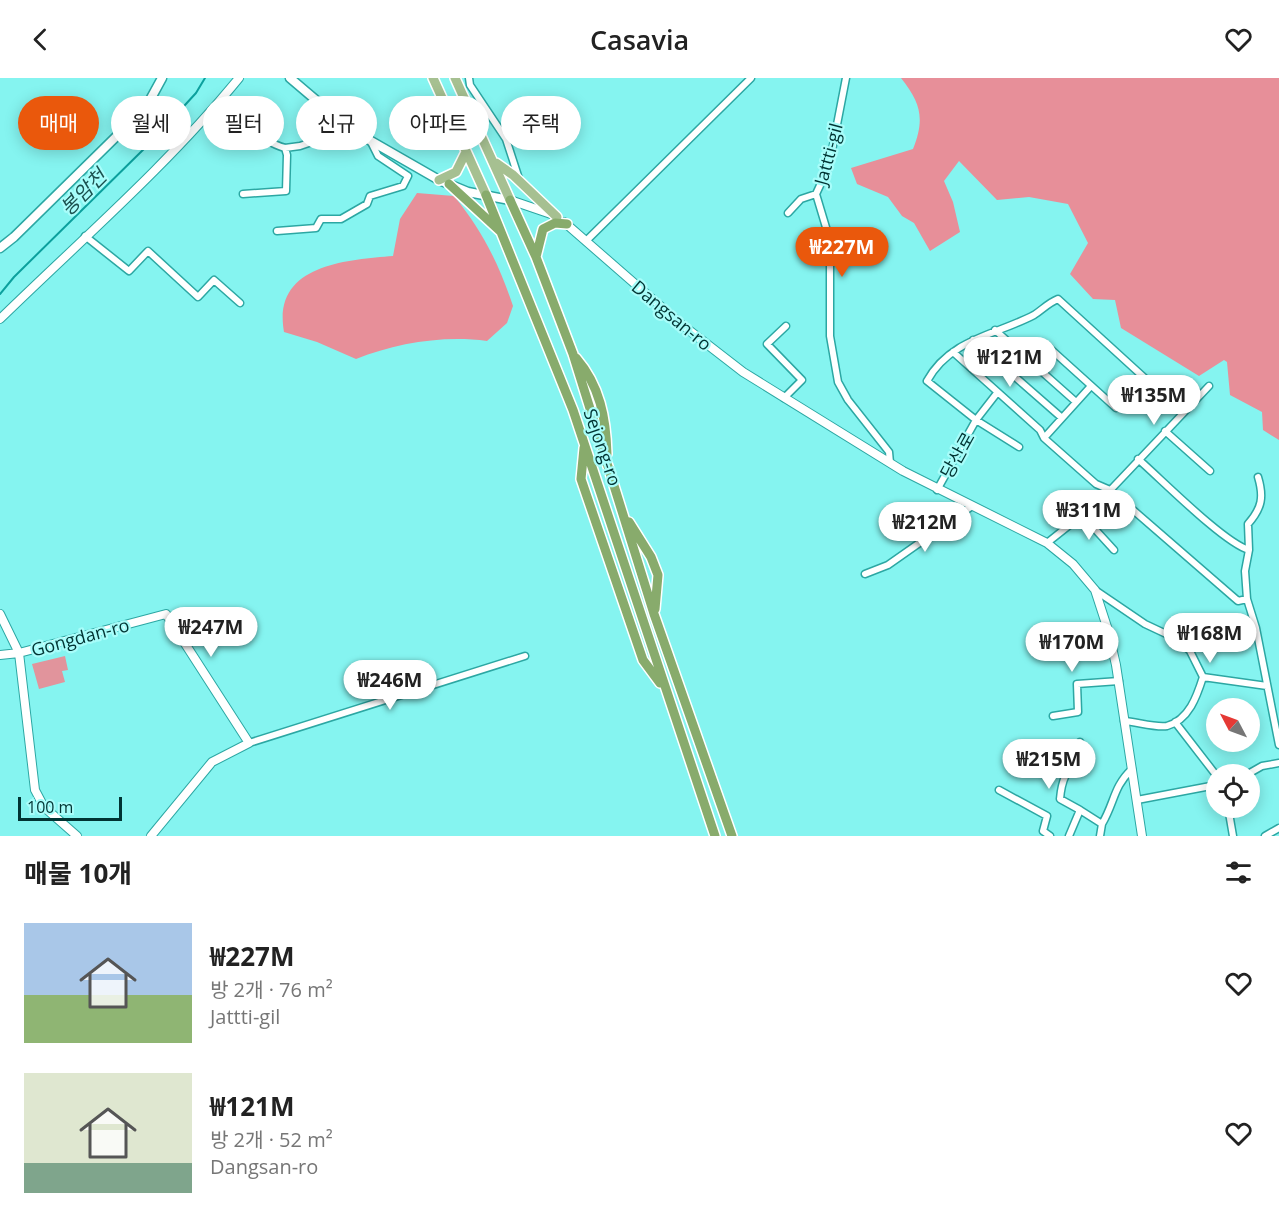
<!DOCTYPE html>
<html lang="ko">
<meta charset="utf-8">
<style>
body{margin:0;font-family:"Open Sans","Noto Sans KR",sans-serif;background:#f2f2f2;color:#222;height:100vh;display:flex;flex-direction:column;font-size:22px;white-space:nowrap}
*{box-sizing:border-box;margin:0}
p{font-size:20px;color:#767676}
.icon{flex:none;width:33px;height:33px;fill:none;stroke:currentColor;stroke-width:2;stroke-linecap:round;stroke-linejoin:round}
.map{position:relative;height:758px;overflow:hidden}
.sheet{display:flex;flex-direction:column;background:#fff;flex:1}
.sheet>*{flex:none}
.hud{position:absolute;left:18px;top:18px;width:600px;height:54px;display:flex;gap:12px}
.needle{width:39px;rotate:311deg}
.fabs{position:absolute;left:1206px;top:620px;display:grid;gap:12px}
.fabs a{display:grid;place-items:center;width:54px;height:54px;border-radius:50%;background:#fff;box-shadow:0 3px 15px #0003;font-size:30px}
.scale{position:absolute;left:18px;bottom:15px;width:104px;box-sizing:border-box;padding-left:6px;border:3px solid #003433;border-top:0;font-size:16px;line-height:21px;white-space:nowrap;color:#003433;-webkit-text-stroke:4px #a8fdfa;paint-order:stroke}
.price{position:absolute;translate:-50% -51px;padding:0 14px;border-radius:21px;background:#fff;color:#222;font-size:20px;line-height:39px;filter:drop-shadow(0 2px 3px #0008)}
.price::after{content:'';position:absolute;left:50%;top:36px;width:18px;height:14px;margin-left:-9px;background:inherit;clip-path:polygon(0 0,100% 0,50% 100%)}
.price.on{background:#ea580c;color:#fff}
ul{padding:0;list-style:none}
li{display:flex;align-items:center;gap:18px;height:150px;padding:0 24px}
li span{display:grid;place-items:center;flex:none;width:168px;height:120px;border-radius:0px;color:#555}
li>.icon{margin-inline-start:auto}
span .icon{width:72px;height:72px;fill:#fffc;stroke-width:1}
li b{font-size:26px}
h2{display:flex;justify-content:space-between;align-items:center;height:72px;padding:0 24px;font-size:26px}
.tag{padding:0 21px;border-radius:27px;background:#fff;box-shadow:0 3px 15px #0003;font-size:21px;line-height:54px}
.tag.on{background:#ea580c;color:#fff}
header{display:flex;justify-content:space-between;align-items:center;height:78px;padding:0 24px;background:#fff;font-size:27px;font-weight:600}
.map>svg:first-child{display:block}
.green{fill:#e1949c}
.forest{fill:#e78f99}
.lines{fill:none;stroke-linecap:round;stroke-linejoin:round}
.stream{stroke:#0ca09d;stroke-width:2}
.minor-casing{stroke:#2ca7a3;stroke-width:9}
.tertiary-casing{stroke:#2ca7a3;stroke-width:10}
.secondary-casing{stroke:#2ca7a3;stroke-width:11}
.primary-casing{stroke:#fff;stroke-width:12}
.trunk-casing{stroke:#fff;stroke-width:12}
.minor{stroke:#fff;stroke-width:6}
.tertiary{stroke:#fff;stroke-width:8}
.secondary{stroke:#fff;stroke-width:8}
.primary{stroke:#a6c091;stroke-width:9}
.trunk{stroke:#88ab6c;stroke-width:9}
.labels{text-anchor:middle;dominant-baseline:central;stroke-width:4.5;stroke-linejoin:round;paint-order:stroke}
.street-label{font-size:18px;fill:#003433;stroke:#a8fdfa}
.water-label{font-size:20px;font-style:italic;fill:#1c514f;stroke:#a8fdfa}
</style>
<header><svg class="icon" aria-label="back" viewBox="0 0 24 24"><path d="M15 5l-7 7 7 7"/></svg>Casavia<svg class="icon" aria-label="heart" viewBox="0 0 24 24"><path d="M12 20l-8-8c-3-5 5-10 8-4 3-6 11-1 8 4z"/></svg></header>
<div class="map">
<svg width="1279" height="758" viewBox="0 0 1279 758">
<rect width="100%" height="100%" fill="#85f4f0"/>
<path class="green" d="M65 578 68 592 62 593 65 604 39 611 32 586Z"/>
<path class="forest" d="M901 0H1279V362L1263 352 1262 334 1230 317 1227 284 1224 282 1199 298 1121 250 1115 222 1093 221 1070 196 1088 165 1068 126 1029 119 997 122 959 83 944 103 953 124 960 154 930 173 914 145 902 138 888 119 857 106 851 90 913 71C925 41 921 25 901 0Z
M417 115 454 118C482 152 499 186 513 228L507 245 487 263C444 257 396 265 356 281L317 264 284 254C272 187 345 182 393 178L400 141Z"/>
<g class="lines">
<path class="stream" d="M0 216 14 199 151 64 196 15 205 0"/>
<g class="minor-casing">
<path id="minor" d="M469 0 470 7 506 61 519 101
M846 0 829 88 816 116 828 156 830 184V258L838 304 848 322 889 374 890 385
M239 51C255 52 268 66 285 70
M243 116 286 113 287 77 285 70 300 68 350 51
M788 135 801 121 816 116
M277 153 316 150 321 141H341L367 126 370 118 403 108 408 98 378 78 370 62
M85 158 129 193 148 173 198 219 214 202 240 225
M586 163 751 0
M995 252 1076 324
M973 262 1062 340
M1045 266 1116 330
M953 274 1040 352 1044 360 1096 406 1110 412 1238 523 1247 521
M784 320 802 302 767 266 786 248
M1165 353 1210 393
M1044 360 1091 308
M1019 369 976 342 927 303C950 261 996 257 1034 237 1042 232 1048 225 1058 221L1183 335
M1138 381C1161 401 1224 465 1249 472
M1258 399C1264 419 1262 430 1248 446L1249 472 1245 493 1247 521 1256 550 1279 667
M937 412 976 342 997 315
M1082 437 1114 472
M1047 465 1101 422 1209 308
M865 496 888 487 972 428
M1095 512 1145 546 1179 562 1190 573 1203 599C1197 618 1189 642 1167 648 1156 650 1137 644 1124 643
M1203 599 1267 608
M1053 638 1078 634 1077 606 1119 603
M1175 644 1216 697
M249 665 525 578
M1248 696 1262 688 1279 685
M999 712 1047 738 1043 753 1050 758
M1137 722 1216 707
M1228 729 1233 758
M1080 732 1102 746C1115 724 1113 709 1132 691
M1069 758 1080 732 1060 721C1062 697 1069 691 1083 673L1080 664
M1100 758 1102 746
M1265 758 1279 750"/>
</g>
<g class="tertiary-casing">
<path id="tertiary" d="M510 122 551 136
M564 144 681 246 743 294 903 393 1047 465 1073 486 1095 512 1108 552 1116 587 1142 758
M0 241C81 162 167 88 239 0
M0 536 19 575 35 712 44 729 77 758
M0 577 19 575 166 536 249 665 212 684 151 758"/>
</g>
<g class="secondary-casing">
<path id="secondary" d="M290 0 350 51 439 102 468 114 510 122
M0 170 14 159 130 45 150 22 162 0"/>
</g>
<g class="primary-casing">
<path id="primary" d="M433 0 486 117
M455 0 510 122
M496 85 513 97 557 139
M439 102 456 94 466 74"/>
</g>
<g class="trunk-casing">
<path id="trunk" d="M449 106 500 153
M486 117 573 332 715 758
M510 122 536 179 573 276 654 536 732 758
M536 179 543 151 555 145 567 146
M576 280C600 308 606 340 607 376
M584 370 581 401 643 582 660 605
M629 444 651 479 658 497 655 531"/>
</g>
<use href="#minor" class="minor"/>
<use href="#tertiary" class="tertiary"/>
<use href="#secondary" class="secondary"/>
<use href="#primary" class="primary"/>
<use href="#trunk" class="trunk"/>
</g>
<g class="labels">
<g class="street-label">
<text transform="translate(828 76) rotate(-75)">Jattti-gil</text>
<text transform="translate(672 237) rotate(40)">Dangsan-ro</text>
<text transform="translate(603 369) rotate(71)">Sejong-ro</text>
<text transform="translate(957 377) rotate(-61)">당산로</text>
<text transform="translate(80 559) rotate(-15)">Gongdan-ro</text>
</g>
<g class="water-label">
<text transform="translate(83 114) rotate(-45)">봉암천</text>
</g>
</g>
</svg>
<div class="fabs">
<a><svg class="needle" viewBox="-14 -14 28 28"><path d="M0-13l5 13h-10z" fill="#e53935"/><path d="M0 13l5-13h-10z" fill="#767676"/></svg></a>
<a><svg class="icon" aria-label="locate" viewBox="0 0 24 24"><circle cx="12" cy="12" r="6"/><path d="M12 2v4M12 18v4M2 12h4M18 12h4"/></svg></a>
</div>
<div class="scale">100 m</div>
<b class="price on" style="left:842px;top:200px">₩227M</b>
<b class="price" style="left:1010px;top:310px">₩121M</b>
<b class="price" style="left:1154px;top:348px">₩135M</b>
<b class="price" style="left:1089px;top:463px">₩311M</b>
<b class="price" style="left:925px;top:475px">₩212M</b>
<b class="price" style="left:211px;top:580px">₩247M</b>
<b class="price" style="left:1210px;top:586px">₩168M</b>
<b class="price" style="left:1072px;top:595px">₩170M</b>
<b class="price" style="left:390px;top:633px">₩246M</b>
<b class="price" style="left:1049px;top:712px">₩215M</b>
<div class="hud">
<a class="tag on">매매</a>
<a class="tag">월세</a>
<a class="tag">필터</a>
<a class="tag">신규</a>
<a class="tag">아파트</a>
<a class="tag">주택</a>
</div>
</div>
<section class="sheet">
<h2>매물 10개<svg class="icon" aria-label="filters" viewBox="0 0 24 24"><path d="M4 7h16M4 17h16"/><circle cx="9" cy="7" r="2"/><circle cx="15" cy="17" r="2"/></svg></h2>
<ul>
<li><span style="background:linear-gradient(#a9c7e8 60%,#8fb573 0)"><svg class="icon" aria-label="home" viewBox="0 0 24 24"><path d="M3 11l9-7 9 7M6 9v11h12V9"/></svg></span><div><b>₩227M</b><p>방 2개 · 76 m²</p><p>Jattti-gil</p></div><svg class="icon" aria-label="heart" viewBox="0 0 24 24"><path d="M12 20l-8-8c-3-5 5-10 8-4 3-6 11-1 8 4z"/></svg></li>
<li><span style="background:linear-gradient(#dfe7d0 75%,#7fa58c 0)"><svg class="icon" aria-label="home" viewBox="0 0 24 24"><path d="M3 11l9-7 9 7M6 9v11h12V9"/></svg></span><div><b>₩121M</b><p>방 2개 · 52 m²</p><p>Dangsan-ro</p></div><svg class="icon" aria-label="heart" viewBox="0 0 24 24"><path d="M12 20l-8-8c-3-5 5-10 8-4 3-6 11-1 8 4z"/></svg></li>
</ul>
</section>
